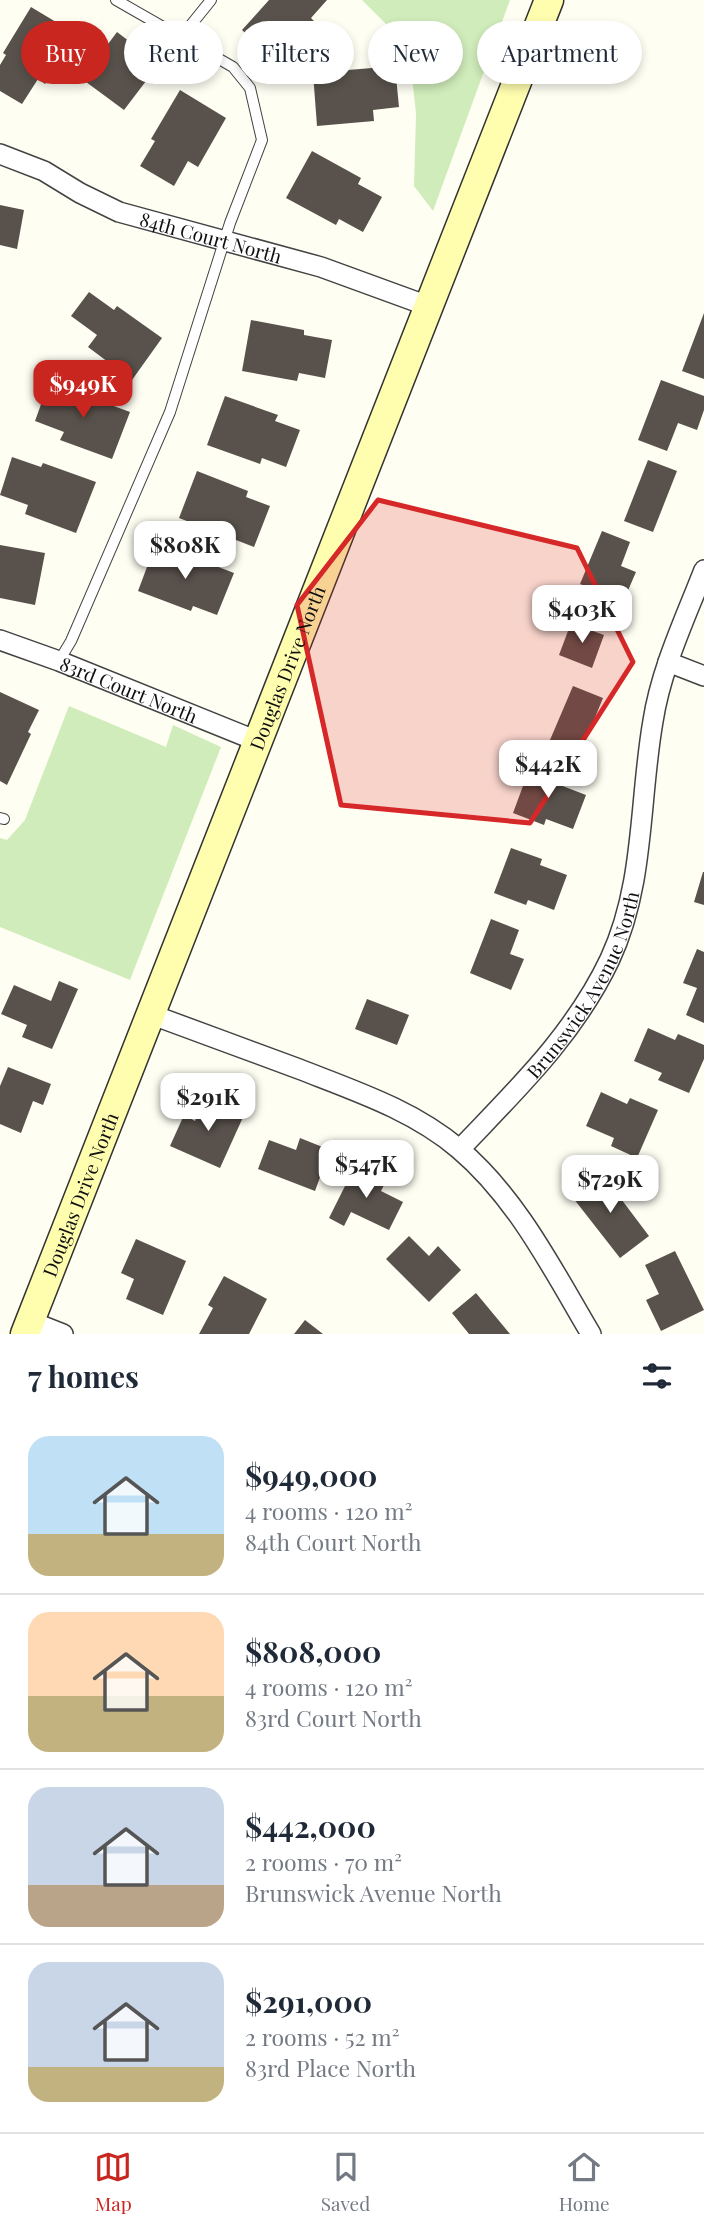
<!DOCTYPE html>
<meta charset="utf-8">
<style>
body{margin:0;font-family:"Playfair Display",serif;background:#f6f6f7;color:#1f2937;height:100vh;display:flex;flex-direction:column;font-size:26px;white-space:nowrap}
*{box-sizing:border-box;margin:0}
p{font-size:23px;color:#747a83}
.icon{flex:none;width:38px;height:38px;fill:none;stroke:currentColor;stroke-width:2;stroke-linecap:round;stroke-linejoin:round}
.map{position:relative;height:1334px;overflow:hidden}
.details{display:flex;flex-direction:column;background:#fff;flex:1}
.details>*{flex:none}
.hud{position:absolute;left:21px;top:21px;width:663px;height:63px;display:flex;gap:14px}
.price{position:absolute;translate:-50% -60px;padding:0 16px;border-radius:14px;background:#fff;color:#222;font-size:23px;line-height:46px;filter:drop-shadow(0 2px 4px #0008)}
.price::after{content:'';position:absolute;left:50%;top:42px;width:21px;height:16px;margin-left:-10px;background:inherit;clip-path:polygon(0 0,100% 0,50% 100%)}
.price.on{background:#c92620;color:#fff}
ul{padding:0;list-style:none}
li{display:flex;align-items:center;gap:21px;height:175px;padding:0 28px}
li+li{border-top:2px solid #e0e1e3}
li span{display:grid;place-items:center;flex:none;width:196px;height:140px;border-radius:21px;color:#555}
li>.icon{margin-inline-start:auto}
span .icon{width:84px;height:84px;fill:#fffc;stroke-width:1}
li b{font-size:30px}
h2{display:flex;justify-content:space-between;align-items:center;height:84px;padding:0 28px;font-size:30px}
.chip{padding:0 24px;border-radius:32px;background:#fff;box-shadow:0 4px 10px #0003;font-size:24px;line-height:63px}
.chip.on{background:#c92620;color:#fff}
.tab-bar{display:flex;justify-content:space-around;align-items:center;height:98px;border-top:2px solid #e0e1e3;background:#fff;font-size:19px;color:#747a83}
.tab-bar a{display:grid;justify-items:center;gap:4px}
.tab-bar .on{color:#c92620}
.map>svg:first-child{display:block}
.green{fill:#d0ecba}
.building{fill:#59524c}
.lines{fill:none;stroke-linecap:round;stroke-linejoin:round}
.lane-casing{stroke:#434343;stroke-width:12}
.street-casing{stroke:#434343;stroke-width:22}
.secondary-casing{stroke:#323232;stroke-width:31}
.lane{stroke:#fff;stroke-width:10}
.street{stroke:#fff;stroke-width:19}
.secondary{stroke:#fffdae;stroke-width:28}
.marked{fill:#d62828;fill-opacity:0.2;stroke:#d62828;stroke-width:5;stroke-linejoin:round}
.labels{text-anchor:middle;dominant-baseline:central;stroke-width:7;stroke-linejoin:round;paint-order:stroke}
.street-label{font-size:19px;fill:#101010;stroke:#fff}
</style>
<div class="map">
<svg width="704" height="1334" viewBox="0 0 704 1334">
<rect width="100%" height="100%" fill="#fffef3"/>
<path class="green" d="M362 0H510L433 211 414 186 416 114 410 57 401 39Z
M69 706 166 747 173 725 221 747 130 980 0 927V838L7 840 25 820Z"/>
<path class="building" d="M269 0H327L311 18 317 24 280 65 242 30Z
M31 7 76 34 45 84 38 79 22 104 0 91V65L6 55 3 53Z
M117 32 159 64 124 110 82 79Z
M395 66 399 107 373 110 374 121 317 126 313 73Z
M180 90 226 118 198 167 188 161 174 186 140 166 155 141 151 139Z
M312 151 361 178 358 184 382 197 363 232 339 219 336 225 286 198Z
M0 205 24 210 17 249 0 245Z
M89 292 114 310 117 306 162 338 132 380 88 347 97 335 71 316Z
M704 313V379L682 371Z
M251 320 304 330V335L332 340 325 378 299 373 297 381 242 371Z
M661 380 704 396V410L697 430 678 423 667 451 638 440Z
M49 382 130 412 112 459 60 440 64 432 35 421Z
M225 396 278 415 275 421 300 430 286 467 262 458 260 464 207 445Z
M12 457 41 467 43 463 96 482 76 533 25 514 28 505 0 495Z
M648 460 677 471 653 532 624 521Z
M197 471 248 491 246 497 270 506 254 547 179 518Z
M602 531 630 542 621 566 636 572 623 602 580 584Z
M156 543 234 573 217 615 193 606 191 611 138 591Z
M0 545 45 553 35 605 0 598Z
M571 623 604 635 592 668 559 655Z
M573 686 603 698 578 759 547 747Z
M0 692 39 710 28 732 31 734 7 785 0 781Z
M530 767 562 779 560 785 586 795 573 829 546 819 544 825 513 813Z
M511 848 542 859 540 865 567 875 554 910 528 900 526 905 494 893Z
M703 872H704V905L694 902Z
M491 919 519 930 510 954 524 959 511 990 470 973Z
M697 949 704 952V1023L686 1015 697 988 683 983Z
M59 981 78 989 52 1049 22 1037 27 1025 1 1014 14 985 51 1001Z
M367 999 409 1015 397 1045 355 1029Z
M648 1028 675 1040 678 1034 704 1045V1059L689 1093 658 1080 662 1073 634 1061Z
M8 1067 51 1084 43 1105 33 1101 21 1133 0 1124V1086Z
M601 1092 627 1104 630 1098 658 1110 637 1158 611 1146 614 1138 586 1126Z
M205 1098 244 1115 220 1168 170 1146 184 1115 195 1121Z
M300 1138 330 1150 315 1191 258 1169 269 1140 296 1150Z
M356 1164 387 1179 381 1191 403 1202 389 1230 351 1212 344 1226 329 1218Z
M600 1171 649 1236 620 1258 570 1194Z
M409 1236 429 1256 438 1246 461 1270 429 1302 386 1259Z
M136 1239 186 1261 163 1315 126 1299 134 1279 121 1273Z
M675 1251 704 1310 661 1331 646 1300 659 1294 645 1265Z
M224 1276 267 1299 249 1334H199L213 1308 208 1305Z
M476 1293 510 1334H469L452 1313Z
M305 1320 323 1334H294Z"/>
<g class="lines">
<g class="lane-casing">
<path id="lane" d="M182 36 211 0
M59 661 71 641 170 412 230 223 262 140 250 88 233 67 116 0
M0 818 4 819"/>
</g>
<g class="street-casing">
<g id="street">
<path id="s1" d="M0 154 44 171 80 193 119 212 321 267 428 306"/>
<path id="s2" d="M0 640 59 661 257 741"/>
<path d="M668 662 704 676"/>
<path d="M150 1014C200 1032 249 1051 299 1069 355 1091 413 1110 459 1149 517 1198 553 1270 591 1334"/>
<path id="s3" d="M460 1149C517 1089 574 1035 610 959 645 884 639 801 653 721 661 669 685 619 704 570"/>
<path d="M30 1321 63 1334"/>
</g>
</g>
<g class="secondary-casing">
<g id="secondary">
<path id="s4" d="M25 1334 549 0"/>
</g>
</g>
<use href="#lane" class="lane"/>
<use href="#street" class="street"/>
<use href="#secondary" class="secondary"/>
</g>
<path class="marked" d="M378 500 577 548 633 662 530 823 341 805 297 605Z"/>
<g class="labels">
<g class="street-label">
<text stroke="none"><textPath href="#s1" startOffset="228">84th Court North</textPath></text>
<text stroke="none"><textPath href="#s4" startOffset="716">Douglas Drive North</textPath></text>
<text stroke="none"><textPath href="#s2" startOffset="138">83rd Court North</textPath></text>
<text stroke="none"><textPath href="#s3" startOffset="208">Brunswick Avenue North</textPath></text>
<text stroke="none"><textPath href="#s4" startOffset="150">Douglas Drive North</textPath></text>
</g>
</g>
</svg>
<b class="price on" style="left:83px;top:420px">$949K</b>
<b class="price" style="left:185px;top:581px">$808K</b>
<b class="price" style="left:582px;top:645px">$403K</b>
<b class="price" style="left:548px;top:800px">$442K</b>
<b class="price" style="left:208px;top:1133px">$291K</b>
<b class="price" style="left:366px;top:1200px">$547K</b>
<b class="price" style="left:610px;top:1215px">$729K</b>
<div class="hud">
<a class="chip on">Buy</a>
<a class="chip">Rent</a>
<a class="chip">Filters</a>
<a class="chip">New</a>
<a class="chip">Apartment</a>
</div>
</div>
<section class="details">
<h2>7 homes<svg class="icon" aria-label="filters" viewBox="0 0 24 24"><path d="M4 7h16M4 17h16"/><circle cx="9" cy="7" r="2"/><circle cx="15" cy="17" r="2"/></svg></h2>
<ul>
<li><span style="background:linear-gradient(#bfe0f5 70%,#c2b280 0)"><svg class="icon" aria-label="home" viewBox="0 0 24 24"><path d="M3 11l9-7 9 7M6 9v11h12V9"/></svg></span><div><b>$949,000</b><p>4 rooms · 120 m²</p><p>84th Court North</p></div></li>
<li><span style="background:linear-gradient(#ffd9b3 60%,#c2b280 0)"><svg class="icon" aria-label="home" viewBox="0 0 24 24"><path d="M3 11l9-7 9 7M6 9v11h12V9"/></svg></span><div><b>$808,000</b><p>4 rooms · 120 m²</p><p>83rd Court North</p></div></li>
<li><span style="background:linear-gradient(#c9d6e8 70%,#b9a48a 0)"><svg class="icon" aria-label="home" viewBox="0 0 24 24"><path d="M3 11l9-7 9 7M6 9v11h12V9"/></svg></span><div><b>$442,000</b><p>2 rooms · 70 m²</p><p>Brunswick Avenue North</p></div></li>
<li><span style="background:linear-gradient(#c9d6e8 75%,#c2b280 0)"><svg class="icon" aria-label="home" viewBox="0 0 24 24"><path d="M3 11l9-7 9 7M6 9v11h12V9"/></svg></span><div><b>$291,000</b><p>2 rooms · 52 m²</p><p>83rd Place North</p></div></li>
</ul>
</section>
<nav class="tab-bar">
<a class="on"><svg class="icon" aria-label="map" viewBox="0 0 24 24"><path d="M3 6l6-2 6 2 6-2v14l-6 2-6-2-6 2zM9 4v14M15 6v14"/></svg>Map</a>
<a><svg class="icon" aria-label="saved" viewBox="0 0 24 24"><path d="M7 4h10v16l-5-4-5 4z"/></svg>Saved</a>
<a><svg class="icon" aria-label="home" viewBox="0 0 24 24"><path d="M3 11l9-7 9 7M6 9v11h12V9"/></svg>Home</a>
</nav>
